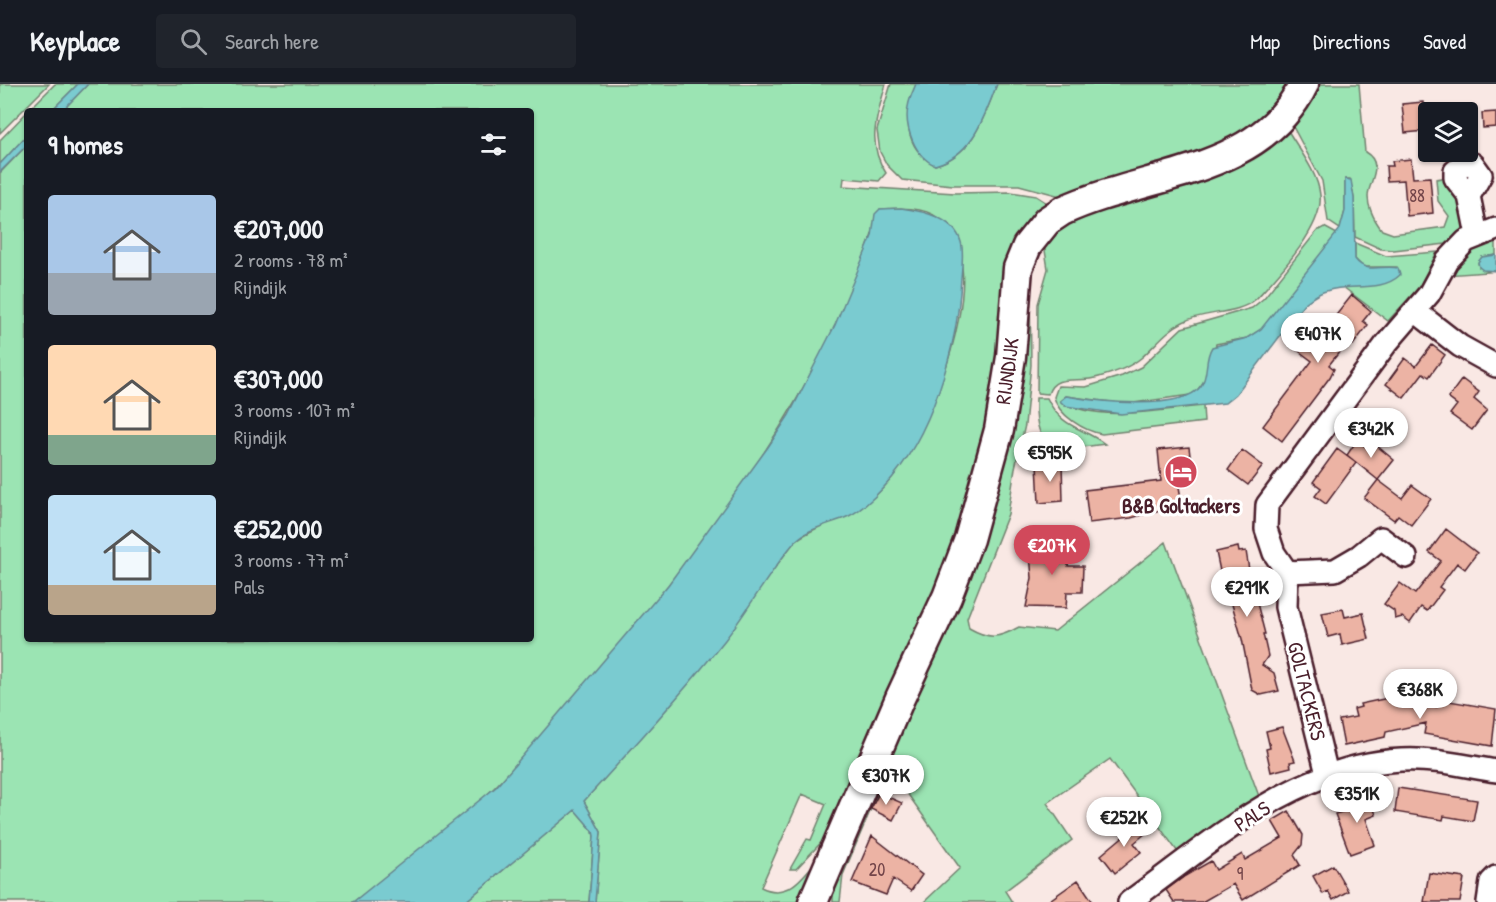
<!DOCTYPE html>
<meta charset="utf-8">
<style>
body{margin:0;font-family:"Patrick Hand",sans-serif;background:#20242c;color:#f1f3f6;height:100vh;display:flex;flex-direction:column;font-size:22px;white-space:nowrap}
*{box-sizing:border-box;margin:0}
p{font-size:20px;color:#9ea1a6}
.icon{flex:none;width:33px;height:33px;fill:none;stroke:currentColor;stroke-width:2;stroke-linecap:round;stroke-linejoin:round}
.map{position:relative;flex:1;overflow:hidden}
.details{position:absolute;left:24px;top:24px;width:510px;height:534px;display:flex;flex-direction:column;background:#171b24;border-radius:6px;box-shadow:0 2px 4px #0004}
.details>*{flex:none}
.controls{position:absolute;left:1418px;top:18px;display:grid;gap:12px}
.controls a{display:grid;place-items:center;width:60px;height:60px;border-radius:6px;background:#171b24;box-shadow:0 2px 4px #0004;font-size:30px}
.price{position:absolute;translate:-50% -51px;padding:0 14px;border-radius:21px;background:#fff;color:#222;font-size:20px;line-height:39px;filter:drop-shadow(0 2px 3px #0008)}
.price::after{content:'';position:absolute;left:50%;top:36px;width:18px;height:14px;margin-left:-9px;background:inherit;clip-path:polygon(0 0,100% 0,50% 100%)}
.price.selected{background:#d1495b;color:#fff}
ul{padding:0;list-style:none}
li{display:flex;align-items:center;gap:18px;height:150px;padding:0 24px}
li span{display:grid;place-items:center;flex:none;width:168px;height:120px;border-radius:6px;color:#555}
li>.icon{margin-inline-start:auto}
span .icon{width:72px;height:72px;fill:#fffc;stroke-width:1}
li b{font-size:26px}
h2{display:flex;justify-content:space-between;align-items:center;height:72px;padding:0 24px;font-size:26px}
header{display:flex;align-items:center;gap:36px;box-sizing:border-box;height:84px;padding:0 30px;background:#171b24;border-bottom:2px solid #363941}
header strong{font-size:28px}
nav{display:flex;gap:33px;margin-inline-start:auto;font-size:21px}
.search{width:420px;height:54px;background:#20242c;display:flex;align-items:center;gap:15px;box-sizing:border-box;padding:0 21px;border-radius:6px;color:#9ea1a6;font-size:22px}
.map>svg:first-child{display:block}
.green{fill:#9be4b3;stroke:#72826f;stroke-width:1.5}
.water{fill:#7acbd0;stroke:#67868e;stroke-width:1.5}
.building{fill:#ecb3a4;stroke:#4a1f2b;stroke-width:1.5}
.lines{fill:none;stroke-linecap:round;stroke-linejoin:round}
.street-casing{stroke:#4a1f2b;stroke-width:26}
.secondary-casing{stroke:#4a1f2b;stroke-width:33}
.street{stroke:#fff;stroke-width:21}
.secondary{stroke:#fff;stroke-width:28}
.labels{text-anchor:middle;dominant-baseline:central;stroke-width:6;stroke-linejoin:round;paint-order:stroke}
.number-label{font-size:18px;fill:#724449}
.street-label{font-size:21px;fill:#4a1f2b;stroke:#fff}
.poi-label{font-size:21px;font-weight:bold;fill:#4a1f2b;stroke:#fff}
</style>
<header>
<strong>Keyplace</strong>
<div class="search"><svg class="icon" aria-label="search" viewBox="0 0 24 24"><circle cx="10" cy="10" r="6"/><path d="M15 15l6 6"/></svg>Search here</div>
<nav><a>Map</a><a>Directions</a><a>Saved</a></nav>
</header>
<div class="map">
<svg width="1496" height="818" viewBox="0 0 1496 818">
<rect width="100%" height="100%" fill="#f9e8e4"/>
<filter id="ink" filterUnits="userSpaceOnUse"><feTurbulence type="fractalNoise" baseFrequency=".0167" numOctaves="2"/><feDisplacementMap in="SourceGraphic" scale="12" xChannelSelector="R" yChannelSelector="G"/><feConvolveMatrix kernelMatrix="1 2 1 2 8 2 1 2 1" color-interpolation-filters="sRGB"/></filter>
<g filter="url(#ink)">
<path class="green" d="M0 0H49L0 49Z
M55 0H78L51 27H28Z
M88 0H886C877 32 866 59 886 89L879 97 844 94 843 102 955 109 1011 108 1036 112 1047 119 1049 127 1034 143 970 435 834 745 796 785H790L807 755 811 756 826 720 802 710 761 803C790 818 807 787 824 767L806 818H595L601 748 584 717 672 619 795 457C826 435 855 434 884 403 924 361 969 241 962 183 961 173 953 162 949 154 946 148 943 138 938 134 924 122 897 124 880 125 828 301 713 451 596 589 574 614 552 639 530 664 518 677 507 692 494 704 450 746 401 782 353 818H0V89L27 61V555H531V27H62Z
M891 0H916C905 31 902 63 935 81 973 71 984 33 997 0H1297L1233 62 1064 113 1019 101H953L902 96 887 81 880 68 877 46Z
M1309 0H1359L1365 68C1382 78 1373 92 1369 106 1365 119 1374 136 1382 146L1393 150 1445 143 1449 132 1438 117 1436 95 1448 93 1464 116 1463 147 1446 160 1394 166 1381 165 1355 153 1354 114 1350 95H1345V127L1340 145 1328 137 1322 97 1291 39Z
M27 28V51L0 80V56Z
M1287 45C1298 64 1318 89 1320 111 1324 143 1278 191 1256 215 1236 232 1205 226 1183 238 1166 246 1155 262 1141 274 1129 284 1114 289 1099 293 1079 300 1055 288 1048 310L1037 309 1038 220 1048 185 1044 160 1047 147Z
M1324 143 1337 150 1330 160 1262 245 1247 254 1216 260 1205 296 1196 308 1190 311 1126 320 1066 312 1060 317C1099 339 1158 326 1203 322L1204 338 1102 350C1084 347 1058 331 1054 313L1058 302 1086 303 1122 292 1141 283 1182 244 1252 224 1264 214 1317 147Z
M1496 152V171L1482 173 1478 179 1479 183 1489 188 1446 191 1464 170Z
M1355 159 1386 172 1437 168 1419 203 1388 237 1343 203 1370 202 1396 183H1363L1355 175Z
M1030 204 1031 281 1025 341 1015 384 1008 430 967 534 969 544C990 556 999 554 1019 543L1055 547 1166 458 1260 715 1180 771 1110 675 1047 719 1072 756 1005 807 1012 818H924L960 784 907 709 879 706 843 791 840 818H833V802L918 585Z
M1036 314H1047C1061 344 1082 343 1105 360 1059 366 1034 373 1036 314Z
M575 726 593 747 594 753 589 818H465Z"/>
<path class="water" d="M78 0H88L62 27H51Z
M916 0H997C984 33 973 71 935 81 915 73 904 43 908 23 909 15 913 7 916 0Z
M27 51V61L0 88V80Z
M1345 95 1351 96 1354 114 1355 175C1367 191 1382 180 1398 184L1400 191C1381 209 1350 199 1326 207 1318 209 1312 214 1305 219L1236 310 1225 319 1121 330 1065 322 1060 317 1066 312C1094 317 1182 328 1201 302 1209 291 1204 275 1212 263L1247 254 1261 245 1340 145 1345 127Z
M901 124C922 127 954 133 961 158 964 168 962 183 961 194 958 262 932 353 884 403 875 413 861 426 849 432 830 441 807 443 793 460 768 490 749 525 725 556 680 612 632 665 584 717L601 748 595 818H589L594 752 593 747 575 726 465 818H353L496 703 668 501 768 363 789 331 835 241 872 152 875 130 880 125Z
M1496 171V187L1483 186 1479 183 1478 178 1482 173Z"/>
<path class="building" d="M1423 18 1426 47 1405 49 1402 20Z
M1496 28V43L1483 44 1482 29Z
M1411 75 1413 94 1430 93 1433 129 1407 132 1404 96 1387 97 1386 82H1393L1392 77Z
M1352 211 1371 227 1363 237 1368 241 1353 261 1348 257 1329 281 1334 285 1330 293 1282 357 1263 342 1312 277 1288 259 1299 246 1315 258Z
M1432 261 1445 271 1429 293 1423 289 1404 314 1386 300 1405 274 1416 282Z
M1462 295 1479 308 1474 315 1487 326 1472 346 1450 330 1457 321 1448 314Z
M1357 356 1366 363 1371 357 1394 376 1378 396 1347 371Z
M1189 363 1193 396 1178 397 1182 420 1131 434 1089 439 1085 406 1161 397 1158 366Z
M1337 365 1356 379 1326 420 1315 412 1321 404 1313 398Z
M1242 366 1263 382 1248 401 1228 386Z
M1062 379 1063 417 1039 419 1037 380Z
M1378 396 1402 414 1412 401 1431 415 1411 441 1398 431 1394 436 1364 414Z
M1446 445 1477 469 1465 485 1457 479 1439 503 1443 506 1427 527 1421 523 1410 539 1402 533 1395 535 1394 527 1384 520 1400 499 1415 510 1441 477 1429 468Z
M1029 458 1069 460 1068 482H1083L1082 508H1067L1066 524 1026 523 1032 494Z
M1238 463 1239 468 1246 467 1250 492 1265 550H1263L1268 572 1262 581 1274 589 1279 607 1261 611 1252 606 1242 555 1229 510 1225 511 1216 468Z
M1343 525 1345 533 1363 529 1369 555 1342 561 1340 550 1328 553 1322 529Z
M1412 609 1415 619 1437 623 1438 615 1496 625 1492 662 1424 650 1426 639 1386 648 1385 653 1344 662 1339 636 1356 633 1354 625 1361 623 1360 620Z
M1282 643 1295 677 1290 678 1291 683 1271 688 1266 665 1270 664 1266 647Z
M1398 704 1477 716 1473 737 1444 732 1443 736 1395 728Z
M879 709 902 719 893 736 871 725Z
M1369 709 1376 731 1366 735 1375 761 1350 770 1335 730 1352 725 1349 716Z
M1289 727 1303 751 1302 761 1294 771 1300 781 1243 816 1233 800 1202 818H1174L1166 806 1185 792 1211 777 1216 786 1242 770 1245 776 1282 754 1272 737Z
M1136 736 1146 749 1134 759 1141 768 1115 789 1101 771 1126 750 1123 746Z
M872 752 922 791 911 807 893 795 886 811 852 798Z
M1333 781 1348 807 1333 816 1328 807 1323 810 1313 792Z
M1429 789 1464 794 1460 818H1424Z
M1078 796 1093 818H1047Z"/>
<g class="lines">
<g class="street-casing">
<path id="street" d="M1469 112 1455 94V87L1466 79 1473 80 1481 91 1469 112 1477 151
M1415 227 1460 262 1496 282
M1287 488 1335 486 1359 472 1381 454 1406 473
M1327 690 1286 523 1287 488 1274 469 1266 445 1267 421 1386 260 1429 210 1447 177 1466 157 1496 145
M1129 818C1211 759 1296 681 1401 676 1433 674 1464 682 1496 687
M1488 818 1491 798 1496 793"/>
</g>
<g class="secondary-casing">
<path id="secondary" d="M813 818 900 614 947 513 969 455 999 346 1011 273 1018 184 1027 162 1047 137 1062 127C1143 89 1260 91 1304 0"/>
</g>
<use href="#street" class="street"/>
<use href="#secondary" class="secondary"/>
</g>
</g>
<defs>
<g id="hotel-disc" transform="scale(1.725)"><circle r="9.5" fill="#d1495b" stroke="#fff"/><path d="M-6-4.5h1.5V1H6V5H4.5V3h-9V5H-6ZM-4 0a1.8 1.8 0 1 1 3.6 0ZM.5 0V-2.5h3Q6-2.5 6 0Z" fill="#fff"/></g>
</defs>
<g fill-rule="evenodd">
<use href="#hotel-disc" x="1181" y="388"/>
</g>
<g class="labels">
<g class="number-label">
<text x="1417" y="111">88</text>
<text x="877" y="785">20</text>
<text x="1240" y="789">9</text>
</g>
<g class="street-label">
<text transform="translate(1007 287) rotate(-82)">RIJNDIJK</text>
<text transform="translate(1307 607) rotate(76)">GOLTACKERS</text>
<text transform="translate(1252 732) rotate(-33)">PALS</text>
</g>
<g class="poi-label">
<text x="1181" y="421">B&amp;B Goltackers</text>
</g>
</g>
</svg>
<div class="controls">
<a><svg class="icon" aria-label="layers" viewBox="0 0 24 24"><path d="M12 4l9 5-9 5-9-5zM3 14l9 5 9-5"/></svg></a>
</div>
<b class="price" style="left:1318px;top:280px">€407K</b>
<b class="price" style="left:1371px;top:375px">€342K</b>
<b class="price" style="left:1050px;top:399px">€595K</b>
<b class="price selected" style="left:1052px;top:492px">€207K</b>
<b class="price" style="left:1247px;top:534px">€291K</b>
<b class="price" style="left:1420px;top:636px">€368K</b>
<b class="price" style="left:886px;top:722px">€307K</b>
<b class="price" style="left:1357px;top:740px">€351K</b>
<b class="price" style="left:1124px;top:764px">€252K</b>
<section class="details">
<h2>9 homes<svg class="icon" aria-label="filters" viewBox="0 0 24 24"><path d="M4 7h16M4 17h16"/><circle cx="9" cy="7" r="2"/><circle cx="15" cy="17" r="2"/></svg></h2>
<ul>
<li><span style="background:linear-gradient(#a9c7e8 65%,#9aa5b1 0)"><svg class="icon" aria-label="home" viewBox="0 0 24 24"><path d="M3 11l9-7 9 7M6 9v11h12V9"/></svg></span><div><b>€207,000</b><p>2 rooms · 78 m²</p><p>Rijndijk</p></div></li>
<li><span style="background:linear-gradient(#ffd9b3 75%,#7fa58c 0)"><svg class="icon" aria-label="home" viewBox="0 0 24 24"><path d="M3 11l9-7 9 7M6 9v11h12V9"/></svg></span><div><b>€307,000</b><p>3 rooms · 107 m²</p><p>Rijndijk</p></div></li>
<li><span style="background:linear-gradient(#bfe0f5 75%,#b9a48a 0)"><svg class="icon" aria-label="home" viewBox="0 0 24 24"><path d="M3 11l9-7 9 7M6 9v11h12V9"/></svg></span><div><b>€252,000</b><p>3 rooms · 77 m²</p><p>Pals</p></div></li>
</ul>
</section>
</div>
